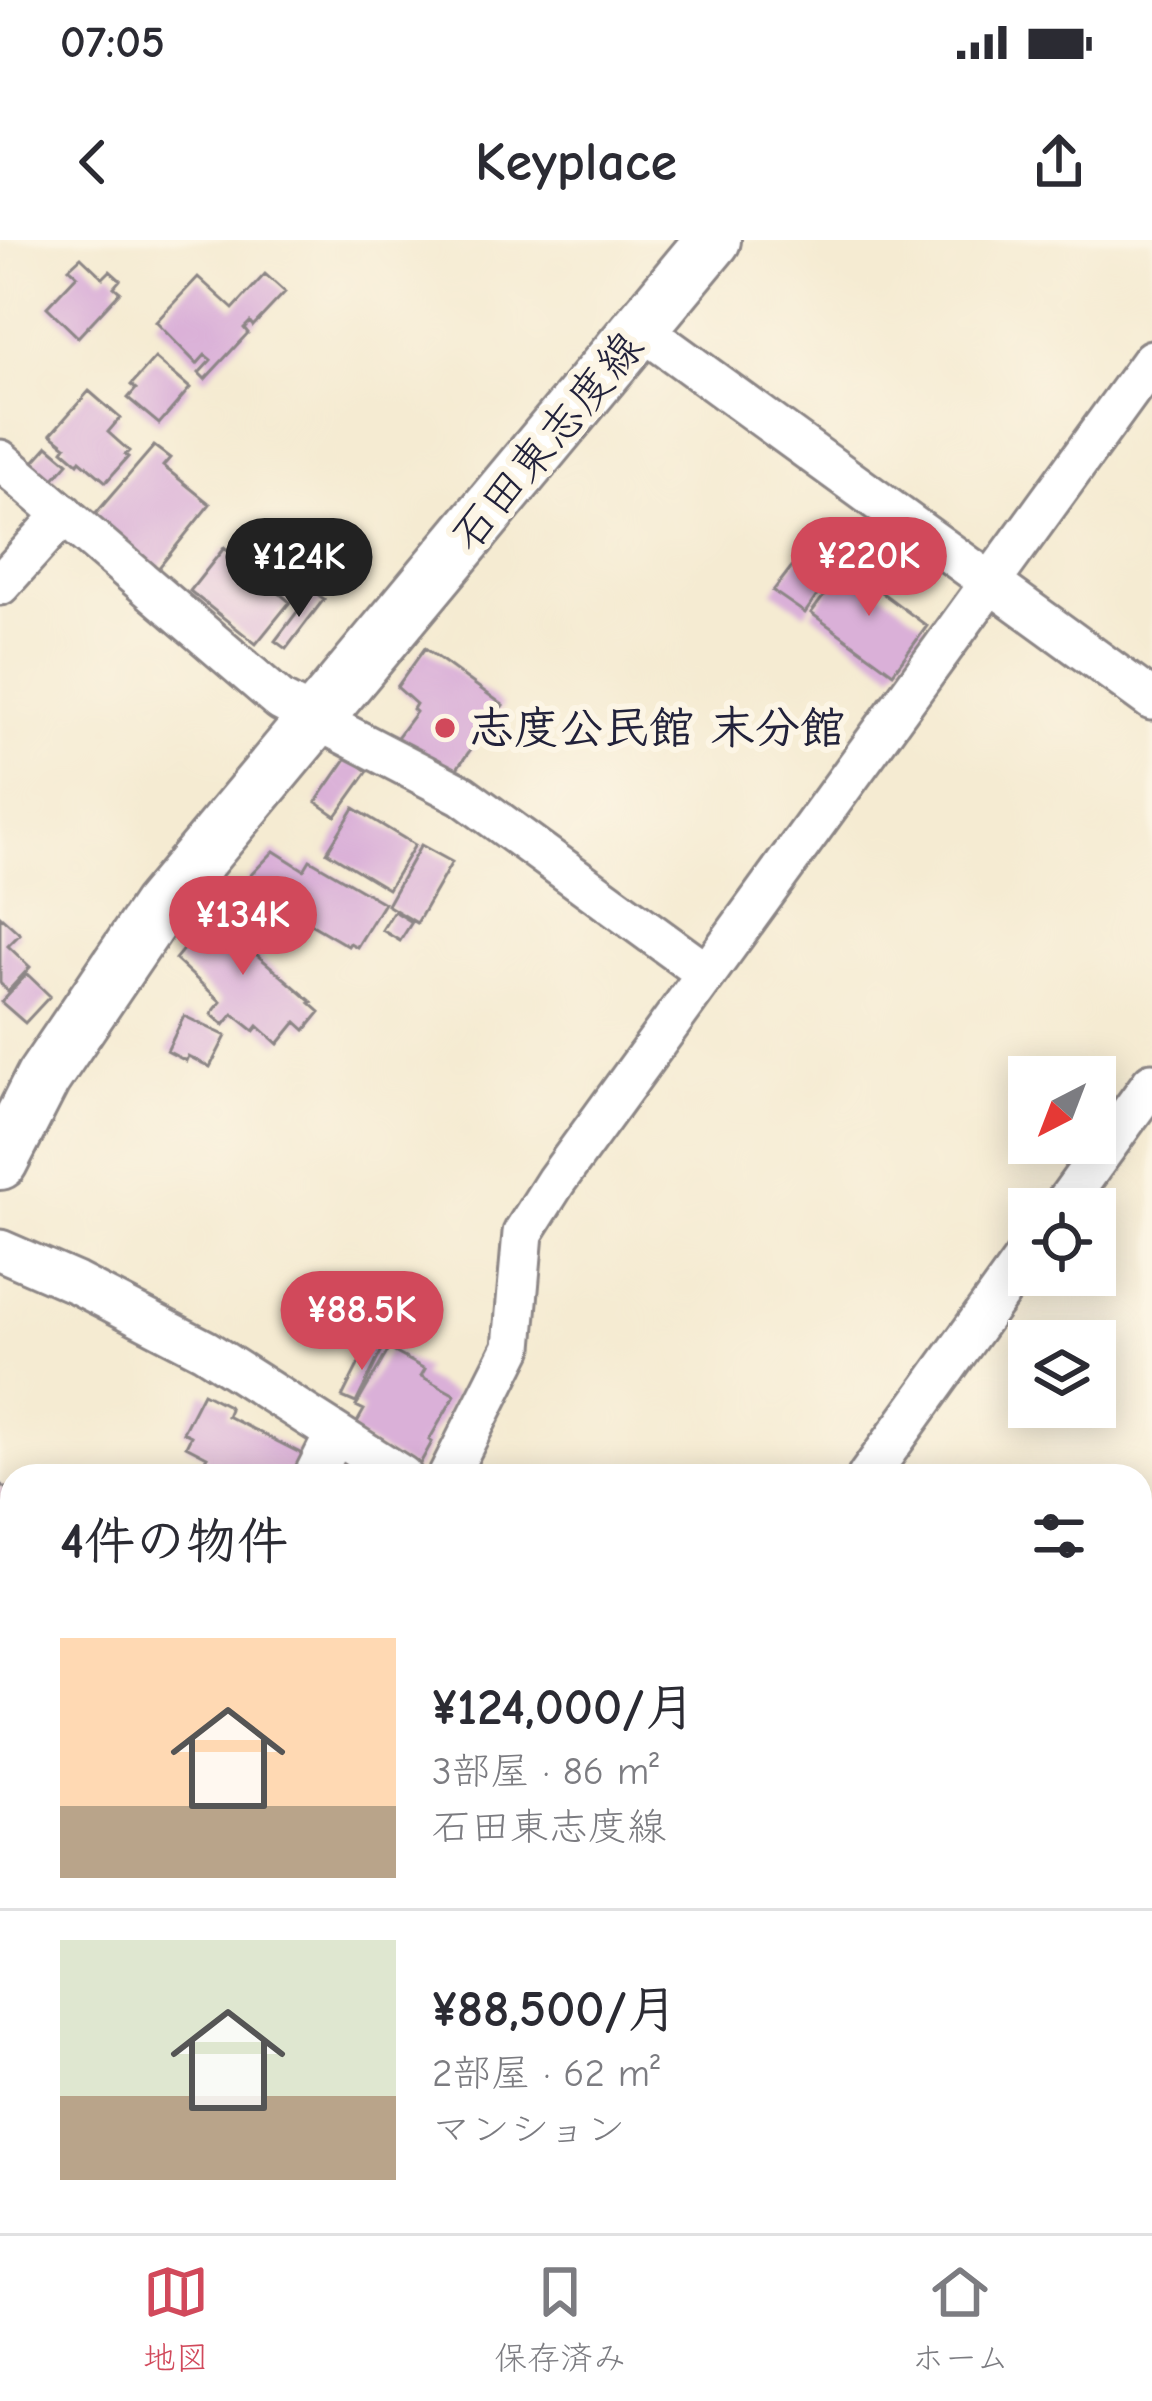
<!DOCTYPE html>
<html lang="ja">
<meta charset="utf-8">
<style>
body{margin:0;font-family:"Comic Neue","Klee One",sans-serif;background:#f7f7f7;color:#2b2b33;height:100vh;display:flex;flex-direction:column;font-size:45px;white-space:nowrap}
*{box-sizing:border-box;margin:0}
p{font-size:39px;color:#7c7c81}
.icon{flex:none;width:66px;height:66px;fill:none;stroke:currentColor;stroke-width:2;stroke-linecap:round;stroke-linejoin:round}
.map{position:relative;flex:1;overflow:hidden}
.sheet{position:absolute;left:0px;top:1224px;width:1152px;height:771px;display:flex;flex-direction:column;background:#fff;border-radius:36px 36px 0 0;box-shadow:0 6px 30px #0003}
.sheet>*{flex:none}
.needle{width:78px;rotate:222deg}
.tools{position:absolute;left:1008px;top:816px;display:grid;gap:24px}
.tools a{display:grid;place-items:center;width:108px;height:108px;border-radius:0px;background:#fff;box-shadow:0 6px 30px #0003;font-size:60px}
.price{position:absolute;translate:-50% -102px;padding:0 27px;border-radius:42px;background:#d1495b;color:#fff;font-size:39px;line-height:78px;filter:drop-shadow(0 3px 6px #0008)}
.price::after{content:'';position:absolute;left:50%;top:72px;width:36px;height:27px;margin-left:-18px;background:inherit;clip-path:polygon(0 0,100% 0,50% 100%)}
.price.on{background:#222;color:#fff}
ul{padding:0;list-style:none}
li{display:flex;align-items:center;gap:36px;height:300px;padding:0 60px}
li+li{border-top:3px solid #e1e1e2}
li span{display:grid;place-items:center;flex:none;width:336px;height:240px;border-radius:0px;color:#555}
li>.icon{margin-inline-start:auto}
span .icon{width:144px;height:144px;fill:#fffc;stroke-width:1}
li b{font-size:51px}
h2{display:flex;justify-content:space-between;align-items:center;height:144px;padding:0 60px;font-size:51px}
.status{display:flex;justify-content:space-between;align-items:center;height:84px;padding:0 60px;background:#fff;direction:ltr}
.status svg{height:33px;fill:currentColor}
header{display:flex;justify-content:space-between;align-items:center;height:156px;padding:0 60px;background:#fff;font-size:54px;font-weight:700}
.menu{display:flex;justify-content:space-around;align-items:center;height:168px;border-top:3px solid #e1e1e2;background:#fff;font-size:33px;color:#7c7c81}
.menu a{display:grid;justify-items:center;gap:6px}
.menu .on{color:#d1495b}
.map>svg:first-child{display:block}
.water{fill:#71bbea;stroke:#4a6e92;stroke-width:3}
.building{fill:#dab0d8}
.lines{fill:none;stroke-linecap:round;stroke-linejoin:round}
.street-casing{stroke:#8c8686;stroke-width:45}
.secondary-casing{stroke:#8c8686;stroke-width:60}
.street{stroke:#fff;stroke-width:39}
.secondary{stroke:#fff;stroke-width:54}
.poi-dot{fill:#d1495b;stroke:#fcf5e5;stroke-width:4.5}
.labels{text-anchor:middle;dominant-baseline:central;stroke-width:12;stroke-linejoin:round;paint-order:stroke}
.street-label{font-size:45px;fill:#22223b;stroke:#fcf5e5}
.poi-label{font-size:45px;font-weight:bold;fill:#22223b;stroke:#fcf5e5;text-anchor:start}
</style>
<div class="status"><b>07:05</b><svg viewBox="0 0 49 12"><path d="M0 12V9h3v3zM5 12V6h3v6zM10 12V3h3v9zM15 12V0h3v12zM26 1h20v11H26zM47 4h2v5h-2z"/></svg></div>
<header><svg class="icon" aria-label="back" viewBox="0 0 24 24"><path d="M15 5l-7 7 7 7"/></svg>Keyplace<svg class="icon" aria-label="share" viewBox="0 0 24 24"><path d="M12 15V3M7 8l5-5 5 5M5 13v7h14v-7"/></svg></header>
<div class="map">
<svg width="1152" height="1993" viewBox="0 0 1152 1993">
<rect width="100%" height="100%" fill="#fcf5e5"/>
<filter id="ink" filterUnits="userSpaceOnUse"><feTurbulence type="fractalNoise" baseFrequency=".00833" numOctaves="2"/><feDisplacementMap in="SourceGraphic" scale="24" xChannelSelector="R" yChannelSelector="G"/><feConvolveMatrix kernelMatrix="1 2 1 2 8 2 1 2 1" color-interpolation-filters="sRGB"/></filter>
<filter id="wash" filterUnits="userSpaceOnUse"><feTurbulence type="fractalNoise" baseFrequency=".004" numOctaves="4" result="noise"/><feDisplacementMap in="SourceGraphic" scale="48" xChannelSelector="R" yChannelSelector="G"/><feGaussianBlur stdDeviation="2.7" result="paint"/><feColorMatrix in="noise" values="0 0 0 0 0 0 0 0 0 0 0 0 0 0 0 0 0 1.4 0 .05"/><feComposite in="paint" operator="in"/></filter>
<g filter="url(#wash)">
<rect width="100%" height="100%" fill="#f5ebd2"/>
<path class="water" d="M12 1856V1983H269L282 1993H0V1864Z"/>
<g id="blocks">
<path class="building" d="M81 17 103 38 110 31 120 40 114 47 120 52 78 97 47 67 77 35 69 28Z
M265 34 285 52 253 86 250 82 244 88 248 93 205 139 199 133 211 120 205 115 197 124 156 82 198 37 233 69Z
M155 118 190 148 159 184 128 158 136 149 131 145Z
M89 151 120 178 108 192 129 211 125 215 128 217 106 242 80 220 78 223 63 210 66 206 51 194Z
M48 206 68 223 51 242 31 225Z
M154 206 170 218 163 226 210 264 157 330 92 278Z
M817 294 845 315 805 373 773 351Z
M276 300 319 329 302 354 259 325Z
M224 308 290 362 256 404 190 351Z
M846 326 927 386 893 433 811 373Z
M313 351 324 359 286 409 275 401Z
M425 408 503 465 450 538 392 504 416 472 413 469 416 464 397 447Z
M348 516 368 531 336 576 316 562Z
M354 568 415 605 388 649 327 612Z
M421 605 452 622 417 683 387 665Z
M274 611 304 630 310 620 384 663 357 707 350 703 348 706 302 679 305 674 247 639Z
M224 660 250 682 236 697 312 762 310 763 320 772 305 790 296 782 278 804 258 786 254 791 233 774 224 785 211 774 221 762 175 719Z
M394 671 412 682 400 701 382 690Z
M0 676 20 694 8 706 30 727 8 751 0 743Z
M27 734 50 756 25 783 1 762Z
M184 776 226 796 210 827 188 816 186 821 167 811Z
M369 1103 382 1110 356 1163 342 1157Z
M389 1109 425 1129 421 1136 455 1155 429 1200 432 1202 416 1231 351 1193 364 1170 356 1166Z
M203 1153 228 1166 230 1169 227 1176 306 1216 296 1236 287 1232 285 1236H205L210 1225 204 1222 207 1217 186 1206 191 1196 183 1192Z
M0 1244 12 1253V1322L0 1314Z
M12 1540V1573L3 1581 7 1586 0 1591V1550Z"/>
</g>
</g>
<g filter="url(#ink)">
<use href="#blocks" fill-opacity="0" stroke="#8c8686" stroke-width="3"/>
<g class="lines">
<g class="street-casing">
<path id="street" d="M640 88 1152 460
M0 220 281 461 462 555 706 733
M0 345 64 274
M1061 969 1152 843
M0 1010 76 1043 205 1110 402 1236
M314 1236 335 1194
M448 1236 513 1107 523 993 556 941 1152 120
M868 1236 1029 1012
M1140 1624 1152 1608
M1140 1748 1152 1752
M407 1983 419 1993
M885 1993 891 1983"/>
</g>
<g class="secondary-casing">
<path id="secondary" d="M0 922 43 838 158 668 713 0"/>
</g>
<use href="#street" class="street"/>
<use href="#secondary" class="secondary"/>
</g>
</g>
<circle class="poi-dot" cx="445" cy="488" r="12"/>
<g class="labels">
<g class="street-label">
<text transform="translate(547 201) rotate(-50)">石田東志度線</text>
</g>
<g class="poi-label">
<text x="469" y="488">志度公民館 末分館</text>
</g>
</g>
</svg>
<div class="tools">
<a><svg class="needle" viewBox="-14 -14 28 28"><path d="M0-13l5 13h-10z" fill="#e53935"/><path d="M0 13l5-13h-10z" fill="#7c7c81"/></svg></a>
<a><svg class="icon" aria-label="locate" viewBox="0 0 24 24"><circle cx="12" cy="12" r="6"/><path d="M12 2v4M12 18v4M2 12h4M18 12h4"/></svg></a>
<a><svg class="icon" aria-label="layers" viewBox="0 0 24 24"><path d="M12 4l9 5-9 5-9-5zM3 14l9 5 9-5"/></svg></a>
</div>
<b class="price" style="left:869px;top:379px">¥220K</b>
<b class="price on" style="left:299px;top:380px">¥124K</b>
<b class="price" style="left:243px;top:738px">¥134K</b>
<b class="price" style="left:362px;top:1133px">¥88.5K</b>
<section class="sheet">
<h2>4件の物件<svg class="icon" aria-label="filters" viewBox="0 0 24 24"><path d="M4 7h16M4 17h16"/><circle cx="9" cy="7" r="2"/><circle cx="15" cy="17" r="2"/></svg></h2>
<ul>
<li><span style="background:linear-gradient(#ffd9b3 70%,#b9a48a 0)"><svg class="icon" aria-label="home" viewBox="0 0 24 24"><path d="M3 11l9-7 9 7M6 9v11h12V9"/></svg></span><div><b>¥124,000/月</b><p>3部屋 · 86 m²</p><p>石田東志度線</p></div></li>
<li><span style="background:linear-gradient(#dfe7d0 65%,#b9a48a 0)"><svg class="icon" aria-label="home" viewBox="0 0 24 24"><path d="M3 11l9-7 9 7M6 9v11h12V9"/></svg></span><div><b>¥88,500/月</b><p>2部屋 · 62 m²</p><p>マンション</p></div></li>
</ul>
</section>
</div>
<nav class="menu">
<a class="on"><svg class="icon" aria-label="map" viewBox="0 0 24 24"><path d="M3 6l6-2 6 2 6-2v14l-6 2-6-2-6 2zM9 4v14M15 6v14"/></svg>地図</a>
<a><svg class="icon" aria-label="saved" viewBox="0 0 24 24"><path d="M7 4h10v16l-5-4-5 4z"/></svg>保存済み</a>
<a><svg class="icon" aria-label="home" viewBox="0 0 24 24"><path d="M3 11l9-7 9 7M6 9v11h12V9"/></svg>ホーム</a>
</nav>
